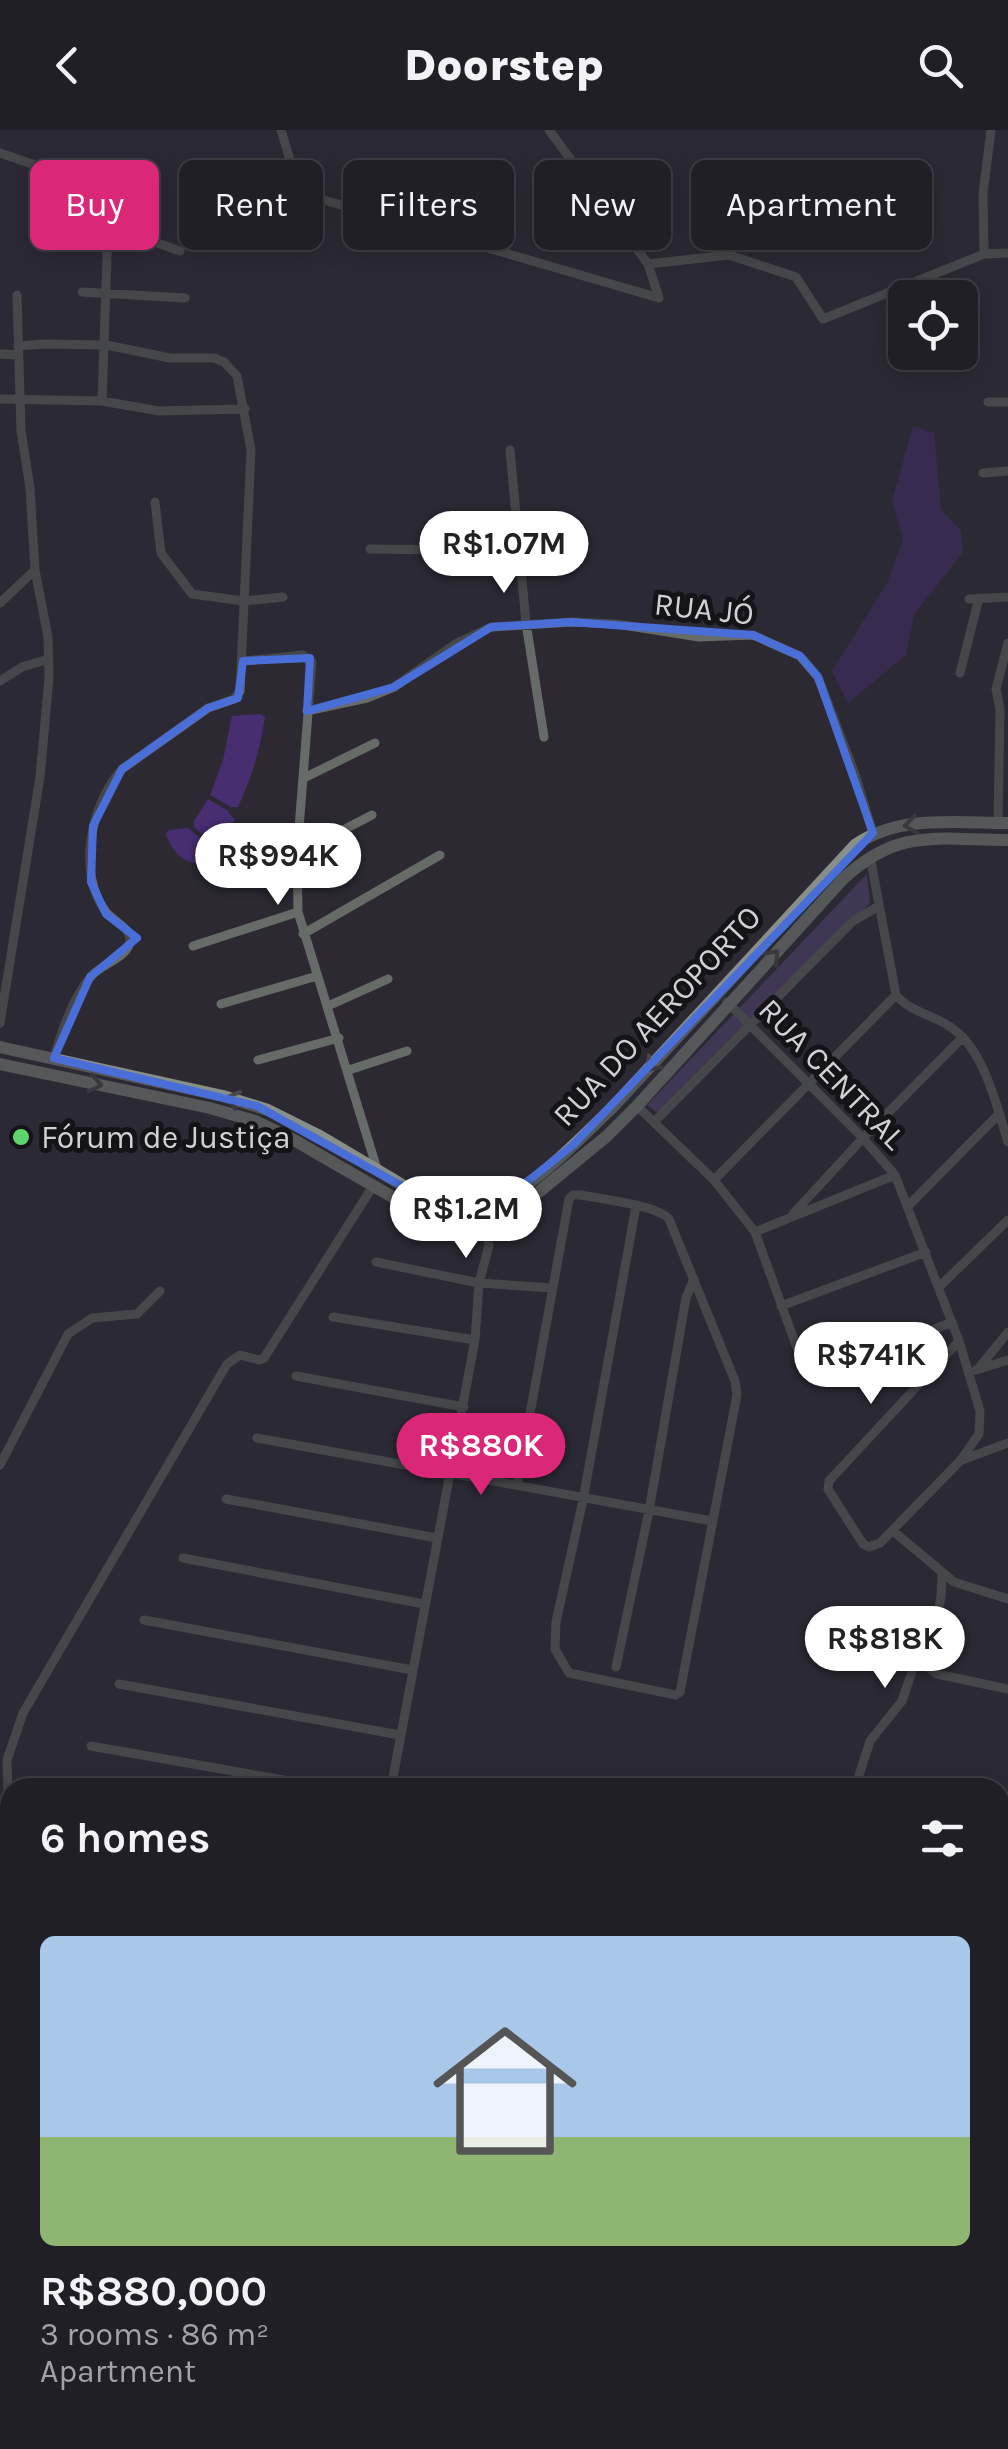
<!DOCTYPE html>
<meta charset="utf-8">
<style>
body{margin:0;font-family:Karla,sans-serif;background:#2d2c32;color:#f1f3f6;height:100vh;display:flex;flex-direction:column;font-size:38px;white-space:nowrap}
*{box-sizing:border-box;margin:0}
p{font-size:32px;color:#a2a2a7}
.icon{flex:none;width:55px;height:55px;fill:none;stroke:currentColor;stroke-width:2;stroke-linecap:round;stroke-linejoin:round}
.map{position:relative;flex:1;overflow:hidden}
.side{position:absolute;left:0px;top:1648px;width:1010px;height:672px;display:flex;flex-direction:column;background:#211f26;border-radius:30px 30px 0 0;box-shadow:0 5px 25px #0003,0 0 0 2px #3e3d43}
.side>*{flex:none}
.guide{position:absolute;left:30px;top:30px;width:950px;height:90px;display:flex;gap:20px}
.controls{position:absolute;left:888px;top:150px;display:grid;gap:20px}
.controls a{display:grid;place-items:center;width:90px;height:90px;border-radius:15px;background:#211f26;box-shadow:0 5px 25px #0003,0 0 0 2px #3e3d43;font-size:50px}
.price{position:absolute;translate:-50% -85px;padding:0 22px;border-radius:35px;background:#fff;color:#222;font-size:32px;line-height:65px;filter:drop-shadow(0 2px 5px #0008)}
.price::after{content:'';position:absolute;left:50%;top:60px;width:30px;height:22px;margin-left:-15px;background:inherit;clip-path:polygon(0 0,100% 0,50% 100%)}
.price.on{background:#db2777;color:#fff}
ul{padding:0;list-style:none}
li{display:grid;align-content:center;gap:20px;height:530px;padding:0 40px}
li+li{border-top:2px solid #3e3d43}
li span{display:grid;place-items:center;height:310px;border-radius:15px;color:#555}
li>.icon{margin-inline-start:auto}
span .icon{width:180px;height:180px;fill:#fffc;stroke-width:1}
li b{font-size:42px}
h2{display:flex;justify-content:space-between;align-items:center;height:120px;padding:0 40px;font-size:42px}
.pill{padding:0 35px;border-radius:15px;background:#211f26;box-shadow:0 5px 25px #0003,0 0 0 2px #3e3d43;font-size:35px;line-height:90px}
.pill.on{background:#db2777;color:#fff}
header{display:flex;justify-content:space-between;align-items:center;height:130px;padding:0 40px;background:#211f26;font-size:45px;font-weight:800}
.map>svg:first-child{display:block}
.green{fill:#57477c}
.water{fill:#462e71}
.lines{fill:none;stroke-linecap:round;stroke-linejoin:round}
.river{stroke:#462e71;stroke-width:15}
.minor{stroke:#676b67;stroke-width:9}
.tertiary{stroke:#676b67;stroke-width:11}
.secondary{stroke:#888e88;stroke-width:12}
.oneway{stroke:#484a4a}
.marked{fill:none;stroke:#4a6ed8;stroke-width:8;stroke-linejoin:round}
.poi-dot{fill:#5ed56c;stroke:#141317;stroke-width:4}
.labels{text-anchor:middle;dominant-baseline:central;stroke-width:10;stroke-linejoin:round;paint-order:stroke}
.street-label{font-size:32px;fill:#d2d0d7;stroke:#141317}
.poi-label{font-size:32px;fill:#d2d0d7;stroke:#141317;text-anchor:start}
</style>
<header><svg class="icon" aria-label="back" viewBox="0 0 24 24"><path d="M15 5l-7 7 7 7"/></svg>Doorstep<svg class="icon" aria-label="search" viewBox="0 0 24 24"><circle cx="10" cy="10" r="6"/><path d="M15 15l6 6"/></svg></header>
<div class="map">
<svg width="1008" height="2319" viewBox="0 0 1008 2319">
<rect width="100%" height="100%" fill="#2c2933"/>
<path class="green" d="M867 744 870 773 660 985 647 975Z"/>
<path class="water" d="M913 296 934 303 941 379 961 401 963 422 914 485 906 525 848 573 832 541 887 453 903 409 892 371Z
M261 584 265 587C260 620 252 647 238 677H231L210 665 223 630 232 586Z
M208 669 227 680 235 690 219 715 215 716 194 697V691Z
M188 698 220 724 215 734C189 736 175 729 166 704L169 700Z"/>
<g class="lines">
<path class="river" d="M1000 1993 1008 1991"/>
<path class="minor" d="M281 0 300 63 659 168 648 134 729 125 796 147 823 189 984 124 1008 123
M549 0 648 134
M0 23 87 53 109 70 102 271
M83 94 109 95
M109 109 149 110 180 121
M984 124 983 64 991 0
M82 162 185 168
M18 216 44 214 106 215 170 228H214L224 232 237 246 251 320 240 561 234 569 208 578 122 639C91 673 76 743 106 782 113 791 130 797 130 810 130 827 101 834 92 845 74 865 61 903 54 928
M0 224 18 225
M0 269 102 271 159 281 245 279
M988 272H1008
M510 320 526 493 544 607
M983 343 1008 341
M155 372 161 423 192 464 244 471 283 467
M370 419 520 421
M969 469 1008 467
M0 473 35 440
M243 531 303 525 312 532 297 724 298 782 377 1039
M960 543 979 468
M0 551 22 537 49 529
M307 581 367 568 394 557 457 513 491 497 571 492 617 494 699 507 753 505 800 526 818 547 855 644 873 703
M304 648 375 613
M998 693 1000 579 996 559 1008 513
M297 724 372 685
M870 726 896 865C909 881 932 885 949 896 984 918 996 974 1008 1012
M303 804 440 725
M193 816 298 782
M727 872 863 1008 895 1045 959 1211 980 1281 979 1304 960 1331 880 1413 869 1417 863 1414 828 1359 829 1351 959 1211
M221 874 317 846
M328 876 388 849
M0 893 40 647 49 548 48 507 35 440 30 358 21 301 17 165
M258 930 339 908
M349 940 407 921
M637 976 714 1050 755 1102 801 1229 810 1243 824 1244 952 1192
M654 992 853 791 879 776
M714 1050 896 865
M908 1076 999 984
M793 1084 863 1008 963 907
M755 1102 895 1045
M376 1132 479 1153 553 1158
M939 1157 1008 1090
M781 1176 926 1122
M333 1187 475 1210
M978 1239 1008 1202
M976 1240 1008 1230
M296 1246 464 1277
M257 1308 712 1391
M962 1330 1008 1313
M0 1335 68 1204 92 1188 137 1184 160 1161
M517 1355 569 1069 573 1065H581C602 1069 656 1075 669 1089L735 1251 737 1265 680 1562 676 1565 569 1543 555 1519 556 1492 583 1370 636 1076
M226 1369 437 1408
M893 1401 954 1452 1008 1469
M183 1428 424 1474
M942 1444 941 1467 926 1536 937 1544 1008 1559
M144 1490 412 1540
M616 1537 649 1381 686 1168 694 1149
M119 1554 400 1605
M91 1616 329 1658
M391 1658 475 1210 479 1153 489 1115 487 1102 477 1094
M855 1658 870 1611 902 1571 926 1500 938 1484
M10 1726 7 1630 23 1583 227 1234 240 1225 259 1230 264 1228 373 1056
M1000 1728 1008 1729
M0 1922 10 1813
M0 2025 10 2037
M1000 2242H1008
M871 2310 895 2319
M145 2319 148 2310
M212 2319 216 2310
M282 2319 287 2310
M861 2319 863 2310"/>
<path class="tertiary" d="M0 2284 10 2285
M99 2310 132 2319"/>
<path class="secondary" d="M0 917 223 966 268 980 318 1005 431 1072C446 1077 460 1081 476 1078 524 1070 578 1010 612 978L855 715C899 684 957 693 1008 693
M0 934 210 978 255 991 294 1010 429 1088 442 1092 477 1094 510 1083 524 1074 607 1006 637 976 843 749C899 697 937 710 1008 710"/>
</g>
<defs><path id="oneway-chevron" d="M-2-3.5L2.5 0L-2 3.5" fill="none" stroke-width="1.6" stroke-linecap="round" stroke-linejoin="round" transform="scale(2.5)"/></defs>
<g class="oneway">
<use href="#oneway-chevron" transform="translate(911 695) rotate(173)"/>
<use href="#oneway-chevron" transform="translate(773 826) rotate(-48)"/>
<use href="#oneway-chevron" transform="translate(652 935) rotate(133)"/>
<use href="#oneway-chevron" transform="translate(95 954) rotate(12)"/>
<use href="#oneway-chevron" transform="translate(233 969) rotate(-165)"/>
</g>
<path d="M0 0H1008V2319H0ZM571 492 753 505 800 526 818 547 873 703 573 1015 512 1064 477 1078 431 1072 257 976 54 928 90 847 137 808 106 784 91 752 93 696 122 639 208 578 238 568 243 531 310 528 307 581 394 557 491 497Z" fill="#2c2933" fill-opacity=".55" fill-rule="evenodd"/>
<path class="marked" d="M571 492 753 505 800 526 818 547 873 703 573 1015 512 1064 477 1078 431 1072 257 976 54 928 90 847 137 808 106 784 91 752 93 696 122 639 208 578 238 568 243 531 310 528 307 581 394 557 491 497Z"/>
<circle class="poi-dot" cx="21" cy="1007" r="10"/>
<g class="labels">
<g class="street-label">
<text transform="translate(704 479) rotate(6)">RUA JÓ</text>
<text transform="translate(657 886) rotate(-47)">RUA DO AEROPORTO</text>
<text transform="translate(832 944) rotate(46)">RUA CENTRAL</text>
</g>
<g class="poi-label">
<text x="41" y="1007">Fórum de Justiça</text>
</g>
</g>
</svg>
<div class="controls">
<a><svg class="icon" aria-label="locate" viewBox="0 0 24 24"><circle cx="12" cy="12" r="6"/><path d="M12 2v4M12 18v4M2 12h4M18 12h4"/></svg></a>
</div>
<b class="price" style="left:504px;top:466px">R$1.07M</b>
<b class="price" style="left:278px;top:778px">R$994K</b>
<b class="price" style="left:466px;top:1131px">R$1.2M</b>
<b class="price" style="left:871px;top:1277px">R$741K</b>
<b class="price on" style="left:481px;top:1368px">R$880K</b>
<b class="price" style="left:885px;top:1561px">R$818K</b>
<div class="guide">
<a class="pill on">Buy</a>
<a class="pill">Rent</a>
<a class="pill">Filters</a>
<a class="pill">New</a>
<a class="pill">Apartment</a>
</div>
<section class="side">
<h2>6 homes<svg class="icon" aria-label="filters" viewBox="0 0 24 24"><path d="M4 7h16M4 17h16"/><circle cx="9" cy="7" r="2"/><circle cx="15" cy="17" r="2"/></svg></h2>
<ul>
<li><span style="background:linear-gradient(#a9c7e8 65%,#8fb573 0)"><svg class="icon" aria-label="home" viewBox="0 0 24 24"><path d="M3 11l9-7 9 7M6 9v11h12V9"/></svg></span><div><b>R$880,000</b><p>3 rooms · 86 m²</p><p>Apartment</p></div></li>
</ul>
</section>
</div>
